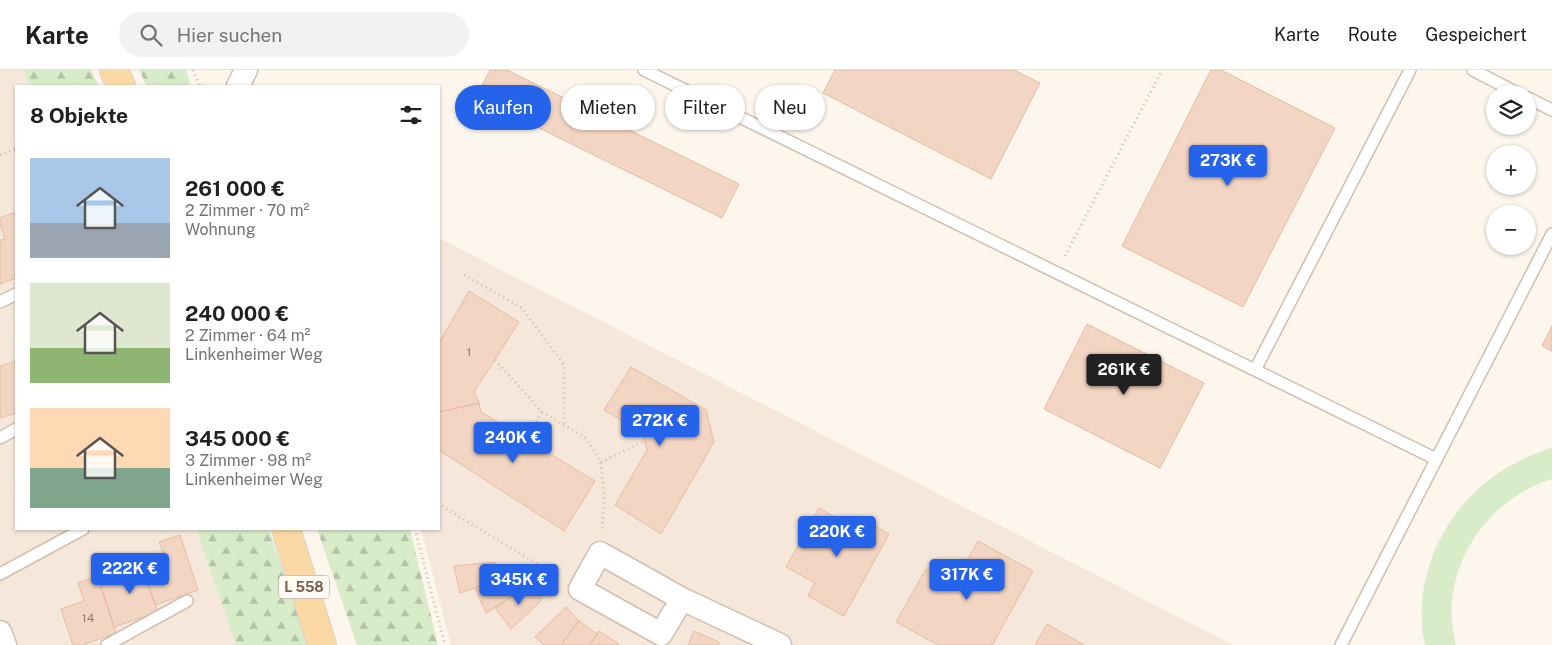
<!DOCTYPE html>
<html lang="de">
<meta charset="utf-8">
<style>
body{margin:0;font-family:"Public Sans",sans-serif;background:#f2f2f2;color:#202124;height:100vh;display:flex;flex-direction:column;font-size:19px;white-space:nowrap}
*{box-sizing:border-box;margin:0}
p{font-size:16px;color:#757577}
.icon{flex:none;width:28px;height:28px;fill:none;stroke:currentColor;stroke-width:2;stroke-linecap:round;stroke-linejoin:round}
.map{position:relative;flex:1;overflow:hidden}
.drawer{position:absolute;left:15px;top:15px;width:425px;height:445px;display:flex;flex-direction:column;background:#fff;border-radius:0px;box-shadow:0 1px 4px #0004}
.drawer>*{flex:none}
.top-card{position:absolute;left:455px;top:15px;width:475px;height:45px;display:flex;gap:10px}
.fabs{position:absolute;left:1486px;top:15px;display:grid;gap:10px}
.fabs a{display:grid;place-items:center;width:50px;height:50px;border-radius:50%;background:#fff;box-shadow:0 1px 4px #0004;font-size:25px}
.price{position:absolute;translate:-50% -42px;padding:0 11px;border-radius:5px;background:#2563eb;color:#fff;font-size:16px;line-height:32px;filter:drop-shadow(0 1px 2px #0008)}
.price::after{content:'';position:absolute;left:50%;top:30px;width:15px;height:11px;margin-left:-8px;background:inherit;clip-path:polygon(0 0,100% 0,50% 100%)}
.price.current{background:#222;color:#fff}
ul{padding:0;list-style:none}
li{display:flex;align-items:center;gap:15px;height:125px;padding:0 15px}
li span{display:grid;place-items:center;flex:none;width:140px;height:100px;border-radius:0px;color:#555}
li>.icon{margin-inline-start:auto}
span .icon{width:60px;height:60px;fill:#fffc;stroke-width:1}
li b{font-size:21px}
h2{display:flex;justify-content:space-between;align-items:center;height:60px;padding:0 15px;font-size:21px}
.pill{padding:0 18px;border-radius:22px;background:#fff;box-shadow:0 1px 4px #0004;font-size:18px;line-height:45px}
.pill.current{background:#2563eb;color:#fff}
header{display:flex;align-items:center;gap:30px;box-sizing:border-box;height:70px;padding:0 25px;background:#fff;border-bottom:1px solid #e0e0e0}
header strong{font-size:24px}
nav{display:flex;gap:28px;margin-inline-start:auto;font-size:18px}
.search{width:350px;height:45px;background:#f2f2f2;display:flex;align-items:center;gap:12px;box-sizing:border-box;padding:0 18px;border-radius:28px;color:#757577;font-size:19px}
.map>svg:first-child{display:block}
.residential{fill:#f5e8da}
.forest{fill:url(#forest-firs)}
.garden{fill:#d8ecc9}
.building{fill:#f3d5c3;stroke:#e6bba3}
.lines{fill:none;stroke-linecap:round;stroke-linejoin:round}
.lane-casing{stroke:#d1beb0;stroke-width:14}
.street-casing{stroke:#d1beb0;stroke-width:25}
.primary-casing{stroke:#dad1cd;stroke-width:30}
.path{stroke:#d9b8a5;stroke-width:3;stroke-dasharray:1 4;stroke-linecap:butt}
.lane{stroke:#fff;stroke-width:11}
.street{stroke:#fff;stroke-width:22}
.primary{stroke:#fbd9a5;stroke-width:28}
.labels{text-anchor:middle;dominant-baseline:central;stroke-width:5;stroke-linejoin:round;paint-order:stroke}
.number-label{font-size:12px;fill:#987a6a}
.shield{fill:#fffaf3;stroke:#a28b7f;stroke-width:1}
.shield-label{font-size:14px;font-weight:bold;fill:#7a5c4d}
</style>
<header>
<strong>Karte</strong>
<div class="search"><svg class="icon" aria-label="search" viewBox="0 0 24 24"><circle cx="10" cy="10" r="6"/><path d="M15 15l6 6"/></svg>Hier suchen</div>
<nav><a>Karte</a><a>Route</a><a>Gespeichert</a></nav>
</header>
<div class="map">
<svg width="1552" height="575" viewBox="0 0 1552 575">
<defs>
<pattern id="forest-firs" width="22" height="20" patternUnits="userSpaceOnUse" patternTransform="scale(1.25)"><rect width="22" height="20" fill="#d8ecc9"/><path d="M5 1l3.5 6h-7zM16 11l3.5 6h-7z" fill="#b4c2a5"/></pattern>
</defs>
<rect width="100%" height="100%" fill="#fdf6ec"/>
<path class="residential" d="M0 0H23L30 16H16V459H196L236 575H0Z
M439 168 1233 575H451L421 459H439Z"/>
<path class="forest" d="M23 0H91L99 16H30Z
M139 0H186L191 16H147Z
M196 459H269L308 575H236Z
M317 459H410L438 575H357Z"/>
<path class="garden" d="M1552 377V409C1483 430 1437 504 1456 575H1425C1411 510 1443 441 1497 404 1514 392 1532 385 1552 377Z"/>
<path class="building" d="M490 0H507L739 114 722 148 476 27Z
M835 0H1014L1040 13 991 109 823 23Z
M1211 0H1221L1335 58 1243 237 1122 176Z
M16 142V208L0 214V170L5 169 0 153V148Z
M469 221 519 252 474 322 479 333 439 342V273Z
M1087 254 1204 313 1160 398 1044 339Z
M1552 256V281L1542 276Z
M16 291V343L0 348V296Z
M631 297 706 340 714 372 661 464 615 435 647 380 641 361 604 340Z
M479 333 481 342 595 411 564 461 439 380V342Z
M819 438 851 456 857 446 889 464 844 546 808 526 815 513 786 497Z
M180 465 198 520 155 535 141 493 164 485 159 472Z
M978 471 1033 501 993 574 988 575H938L896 552 926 499 954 514Z
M139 487 158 542 114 557 101 516 124 509 119 494Z
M495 492 501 509 460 523 454 496Z
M515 503 522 520 486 543 475 518Z
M97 506 116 563 83 575H73L61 539 84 531 78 513Z
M529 515 542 530 511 559 495 538Z
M566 537 579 551 561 575H544L535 567Z
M579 551 597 564 590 575H561Z
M1047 554 1084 575H1035Z
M599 561 619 574 618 575H590Z
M694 561 719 572 718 575H688Z"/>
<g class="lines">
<g class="lane-casing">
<path id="lane" d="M644 0 1436 389
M1473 0 1519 24
M1528 28 1552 40
M0 232 16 224
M1255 300 1410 0
M0 368 16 359
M0 504 83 459
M107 575 187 531
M1341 575 1552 164"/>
</g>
<g class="street-casing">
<path id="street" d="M238 16 246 0
M682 529 661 564 580 519 600 483 682 529 780 575
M0 562 5 575"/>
</g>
<g class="primary-casing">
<path id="primary" d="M114 0 121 16
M286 459 322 575"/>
</g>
<path class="path" d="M193 0 200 16
M0 85 16 79
M1065 186 1162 0
M464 205 522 238 564 295V355
M495 290 542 342 586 368 601 392 604 427 602 460
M526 369 542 342
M601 392 644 371
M439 432 443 437 559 507
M415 459 445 575"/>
<use href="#lane" class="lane"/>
<use href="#street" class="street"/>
<use href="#primary" class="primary"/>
</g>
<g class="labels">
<g class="number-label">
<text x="469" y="282">1</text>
<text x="88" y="548">14</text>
</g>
<rect class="shield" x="279" y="505.5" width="50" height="23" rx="4"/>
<g class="shield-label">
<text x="304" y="517">L 558</text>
</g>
</g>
</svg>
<div class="fabs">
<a><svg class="icon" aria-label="layers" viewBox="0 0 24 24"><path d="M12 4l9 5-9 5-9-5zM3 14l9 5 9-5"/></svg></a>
<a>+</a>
<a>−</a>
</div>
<b class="price" style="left:1228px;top:117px">273K €</b>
<b class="price current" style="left:1124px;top:326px">261K €</b>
<b class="price" style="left:660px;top:377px">272K €</b>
<b class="price" style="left:513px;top:394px">240K €</b>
<b class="price" style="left:837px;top:488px">220K €</b>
<b class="price" style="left:130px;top:525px">222K €</b>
<b class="price" style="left:967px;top:531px">317K €</b>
<b class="price" style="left:519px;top:536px">345K €</b>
<div class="top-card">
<a class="pill current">Kaufen</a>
<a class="pill">Mieten</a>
<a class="pill">Filter</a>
<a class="pill">Neu</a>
</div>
<section class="drawer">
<h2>8 Objekte<svg class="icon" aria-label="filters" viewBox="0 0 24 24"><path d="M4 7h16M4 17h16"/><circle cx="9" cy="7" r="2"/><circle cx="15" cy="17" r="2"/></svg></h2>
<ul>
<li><span style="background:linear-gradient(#a9c7e8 65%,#9aa5b1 0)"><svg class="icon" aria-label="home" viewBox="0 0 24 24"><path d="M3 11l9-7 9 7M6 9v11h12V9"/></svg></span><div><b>261 000 €</b><p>2 Zimmer · 70 m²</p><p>Wohnung</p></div></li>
<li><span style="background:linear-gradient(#dfe7d0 65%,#8fb573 0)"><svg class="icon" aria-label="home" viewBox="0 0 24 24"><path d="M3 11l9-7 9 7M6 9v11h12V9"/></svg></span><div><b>240 000 €</b><p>2 Zimmer · 64 m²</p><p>Linkenheimer Weg</p></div></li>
<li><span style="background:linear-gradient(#ffd9b3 60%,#7fa58c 0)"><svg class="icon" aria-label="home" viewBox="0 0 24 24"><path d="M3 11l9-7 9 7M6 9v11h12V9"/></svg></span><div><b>345 000 €</b><p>3 Zimmer · 98 m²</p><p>Linkenheimer Weg</p></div></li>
</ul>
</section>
</div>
